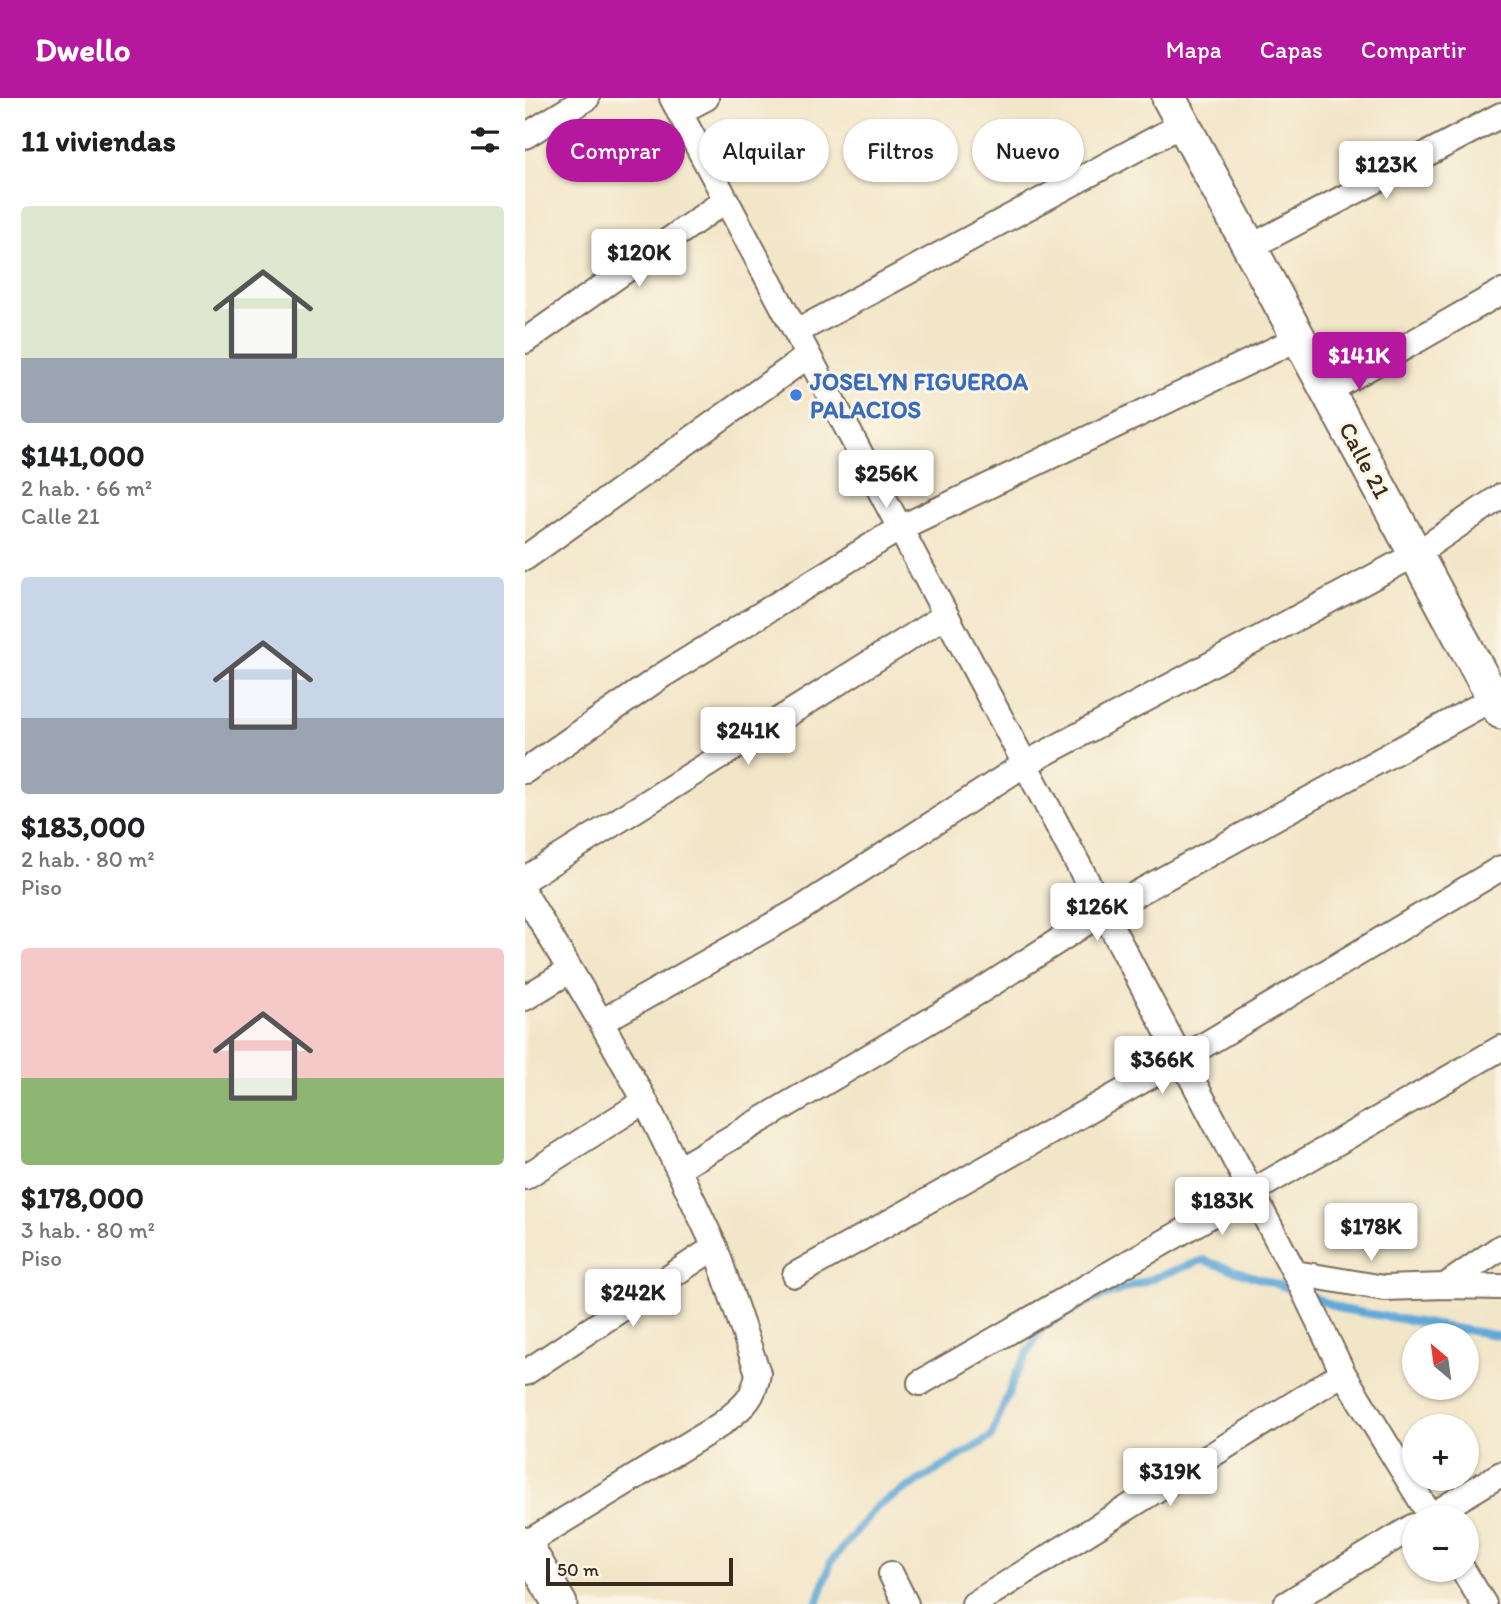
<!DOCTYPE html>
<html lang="es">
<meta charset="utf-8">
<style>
body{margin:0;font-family:Itim,sans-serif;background:#f2f2f2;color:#202124;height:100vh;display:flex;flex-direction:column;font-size:26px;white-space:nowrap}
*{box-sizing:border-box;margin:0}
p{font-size:23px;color:#757577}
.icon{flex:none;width:38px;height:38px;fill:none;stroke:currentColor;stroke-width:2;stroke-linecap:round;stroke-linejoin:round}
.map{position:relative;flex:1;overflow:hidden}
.side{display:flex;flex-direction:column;background:#fff;width:525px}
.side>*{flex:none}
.top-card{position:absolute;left:21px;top:21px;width:665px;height:63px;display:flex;gap:14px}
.needle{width:46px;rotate:331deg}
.fabs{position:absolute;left:877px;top:1225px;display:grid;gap:14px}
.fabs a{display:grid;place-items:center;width:77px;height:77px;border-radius:50%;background:#fff;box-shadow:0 2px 5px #0004;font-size:35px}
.scale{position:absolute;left:21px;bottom:18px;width:187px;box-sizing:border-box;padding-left:7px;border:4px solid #3b2a1e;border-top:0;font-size:19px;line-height:24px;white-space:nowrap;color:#3b2a1e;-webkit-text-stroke:5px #fcf5e5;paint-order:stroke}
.price{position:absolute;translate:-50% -60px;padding:0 16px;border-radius:7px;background:#fff;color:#222;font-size:23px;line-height:46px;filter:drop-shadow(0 2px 4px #0008)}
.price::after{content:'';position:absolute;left:50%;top:42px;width:21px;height:16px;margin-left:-10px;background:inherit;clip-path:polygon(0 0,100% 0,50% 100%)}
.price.on{background:#b5179e;color:#fff}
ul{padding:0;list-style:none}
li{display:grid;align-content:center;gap:14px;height:371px;padding:0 21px}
li span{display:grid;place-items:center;height:217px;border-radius:7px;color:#555}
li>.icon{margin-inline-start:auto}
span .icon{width:126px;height:126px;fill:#fffc;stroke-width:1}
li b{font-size:30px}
h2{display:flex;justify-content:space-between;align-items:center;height:84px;padding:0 21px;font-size:30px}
.chip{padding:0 24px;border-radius:32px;background:#fff;box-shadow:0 2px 5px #0004;font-size:24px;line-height:63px}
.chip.on{background:#b5179e;color:#fff}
header{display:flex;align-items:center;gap:42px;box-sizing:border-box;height:98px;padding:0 35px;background:#b5179e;color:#fff}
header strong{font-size:33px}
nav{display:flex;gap:38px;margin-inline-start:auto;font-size:24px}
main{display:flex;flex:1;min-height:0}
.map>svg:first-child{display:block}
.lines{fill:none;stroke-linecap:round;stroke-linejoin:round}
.stream{stroke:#61a8d7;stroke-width:8}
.street-casing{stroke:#7b6c5a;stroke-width:28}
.secondary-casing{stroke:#7b6c5a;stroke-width:37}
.street{stroke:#fff;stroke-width:24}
.secondary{stroke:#fff;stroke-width:33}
.shop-dot{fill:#3f7fe0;stroke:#fcf5e5;stroke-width:2.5}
.labels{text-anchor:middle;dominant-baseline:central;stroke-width:6;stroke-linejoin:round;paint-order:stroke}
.shop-label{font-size:24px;font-weight:bold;fill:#366cbe;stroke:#fcf5e5;text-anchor:start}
.street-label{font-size:24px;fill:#3b2a1e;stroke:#fcf5e5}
</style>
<header>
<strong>Dwello</strong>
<nav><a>Mapa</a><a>Capas</a><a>Compartir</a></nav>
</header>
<main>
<section class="side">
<h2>11 viviendas<svg class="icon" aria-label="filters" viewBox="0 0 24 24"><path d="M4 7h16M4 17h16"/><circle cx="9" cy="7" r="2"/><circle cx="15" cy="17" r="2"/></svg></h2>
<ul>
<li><span style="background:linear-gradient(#dfe7d0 70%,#9aa5b1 0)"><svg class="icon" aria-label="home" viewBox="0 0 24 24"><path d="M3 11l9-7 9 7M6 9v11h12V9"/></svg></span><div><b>$141,000</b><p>2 hab. · 66 m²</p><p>Calle 21</p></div></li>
<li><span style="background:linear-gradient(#c9d6e8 65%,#9aa5b1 0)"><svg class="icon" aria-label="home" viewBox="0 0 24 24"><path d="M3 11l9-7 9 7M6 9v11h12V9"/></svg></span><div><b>$183,000</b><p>2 hab. · 80 m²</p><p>Piso</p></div></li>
<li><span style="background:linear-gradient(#f6c9c9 60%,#8fb573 0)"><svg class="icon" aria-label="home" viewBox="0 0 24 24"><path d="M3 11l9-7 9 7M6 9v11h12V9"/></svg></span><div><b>$178,000</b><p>3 hab. · 80 m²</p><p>Piso</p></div></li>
</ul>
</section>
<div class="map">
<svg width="976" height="1506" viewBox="0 0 976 1506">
<rect width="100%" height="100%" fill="#fcf5e5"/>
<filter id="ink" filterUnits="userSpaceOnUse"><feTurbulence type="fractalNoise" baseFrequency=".0143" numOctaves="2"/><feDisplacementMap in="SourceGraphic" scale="14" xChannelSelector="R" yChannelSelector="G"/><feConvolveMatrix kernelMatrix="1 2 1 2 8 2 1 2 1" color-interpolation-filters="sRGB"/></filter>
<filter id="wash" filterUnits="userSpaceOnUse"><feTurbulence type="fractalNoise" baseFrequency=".00686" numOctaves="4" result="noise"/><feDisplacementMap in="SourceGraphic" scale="28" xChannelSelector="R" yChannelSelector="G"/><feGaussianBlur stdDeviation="1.57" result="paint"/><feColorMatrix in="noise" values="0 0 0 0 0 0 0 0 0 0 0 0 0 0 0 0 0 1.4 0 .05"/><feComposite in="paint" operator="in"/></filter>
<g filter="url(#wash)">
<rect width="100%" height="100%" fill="#f2e6c9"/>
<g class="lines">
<path class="stream" d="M788 1199 816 1211 976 1238
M292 1506 306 1464 351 1409 466 1339 492 1274 517 1230 560 1205 678 1162 772 1193"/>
</g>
</g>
<g filter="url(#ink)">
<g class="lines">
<g class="street-casing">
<path id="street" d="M147 0 774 1183 818 1275 906 1419
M154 14 181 0
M0 38 62 0
M725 149 976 17
M271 234 658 26
M0 243 201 102
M803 293 976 194
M0 460 283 258
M0 673 138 577 375 430 774 240
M0 781 421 517
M0 796 76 924 120 1003 153 1071 190 1149 233 1275C229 1303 216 1310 195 1327L0 1446
M0 900 44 873
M76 924 274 812 500 666 891 456 976 398
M153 1071 457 892 578 814 976 596
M0 1079 120 1003
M976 1149 920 1188 976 1189
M770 1175 859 1190 920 1188
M270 1177 656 961 976 770
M0 1275 190 1149
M395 1285 976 950
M904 1419 976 1376
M938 1472 959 1506
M366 1476 381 1506
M449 1506 818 1275
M761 1506 889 1428"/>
</g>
<g class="secondary-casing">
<path id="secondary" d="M644 0 976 614
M0 1446 35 1506"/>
</g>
<use href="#street" class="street"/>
<use href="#secondary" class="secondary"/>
</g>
</g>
<circle class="shop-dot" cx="271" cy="297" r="7"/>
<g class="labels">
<g class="shop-label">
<text x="285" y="283">JOSELYN FIGUEROA<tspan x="285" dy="28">PALACIOS</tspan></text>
</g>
<g class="street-label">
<text transform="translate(840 362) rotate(62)">Calle 21</text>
</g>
</g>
</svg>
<div class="fabs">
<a><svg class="needle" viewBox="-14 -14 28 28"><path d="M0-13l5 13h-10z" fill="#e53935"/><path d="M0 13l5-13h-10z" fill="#757577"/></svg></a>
<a>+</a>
<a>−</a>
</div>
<div class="scale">50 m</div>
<b class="price" style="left:861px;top:103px">$123K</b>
<b class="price" style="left:114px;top:191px">$120K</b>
<b class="price on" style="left:834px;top:294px">$141K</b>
<b class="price" style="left:361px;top:412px">$256K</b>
<b class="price" style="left:223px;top:669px">$241K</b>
<b class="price" style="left:572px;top:845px">$126K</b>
<b class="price" style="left:637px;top:998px">$366K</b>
<b class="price" style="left:697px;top:1139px">$183K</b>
<b class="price" style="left:846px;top:1165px">$178K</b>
<b class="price" style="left:108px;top:1231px">$242K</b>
<b class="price" style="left:645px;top:1410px">$319K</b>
<div class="top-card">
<a class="chip on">Comprar</a>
<a class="chip">Alquilar</a>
<a class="chip">Filtros</a>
<a class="chip">Nuevo</a>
</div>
</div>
</main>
